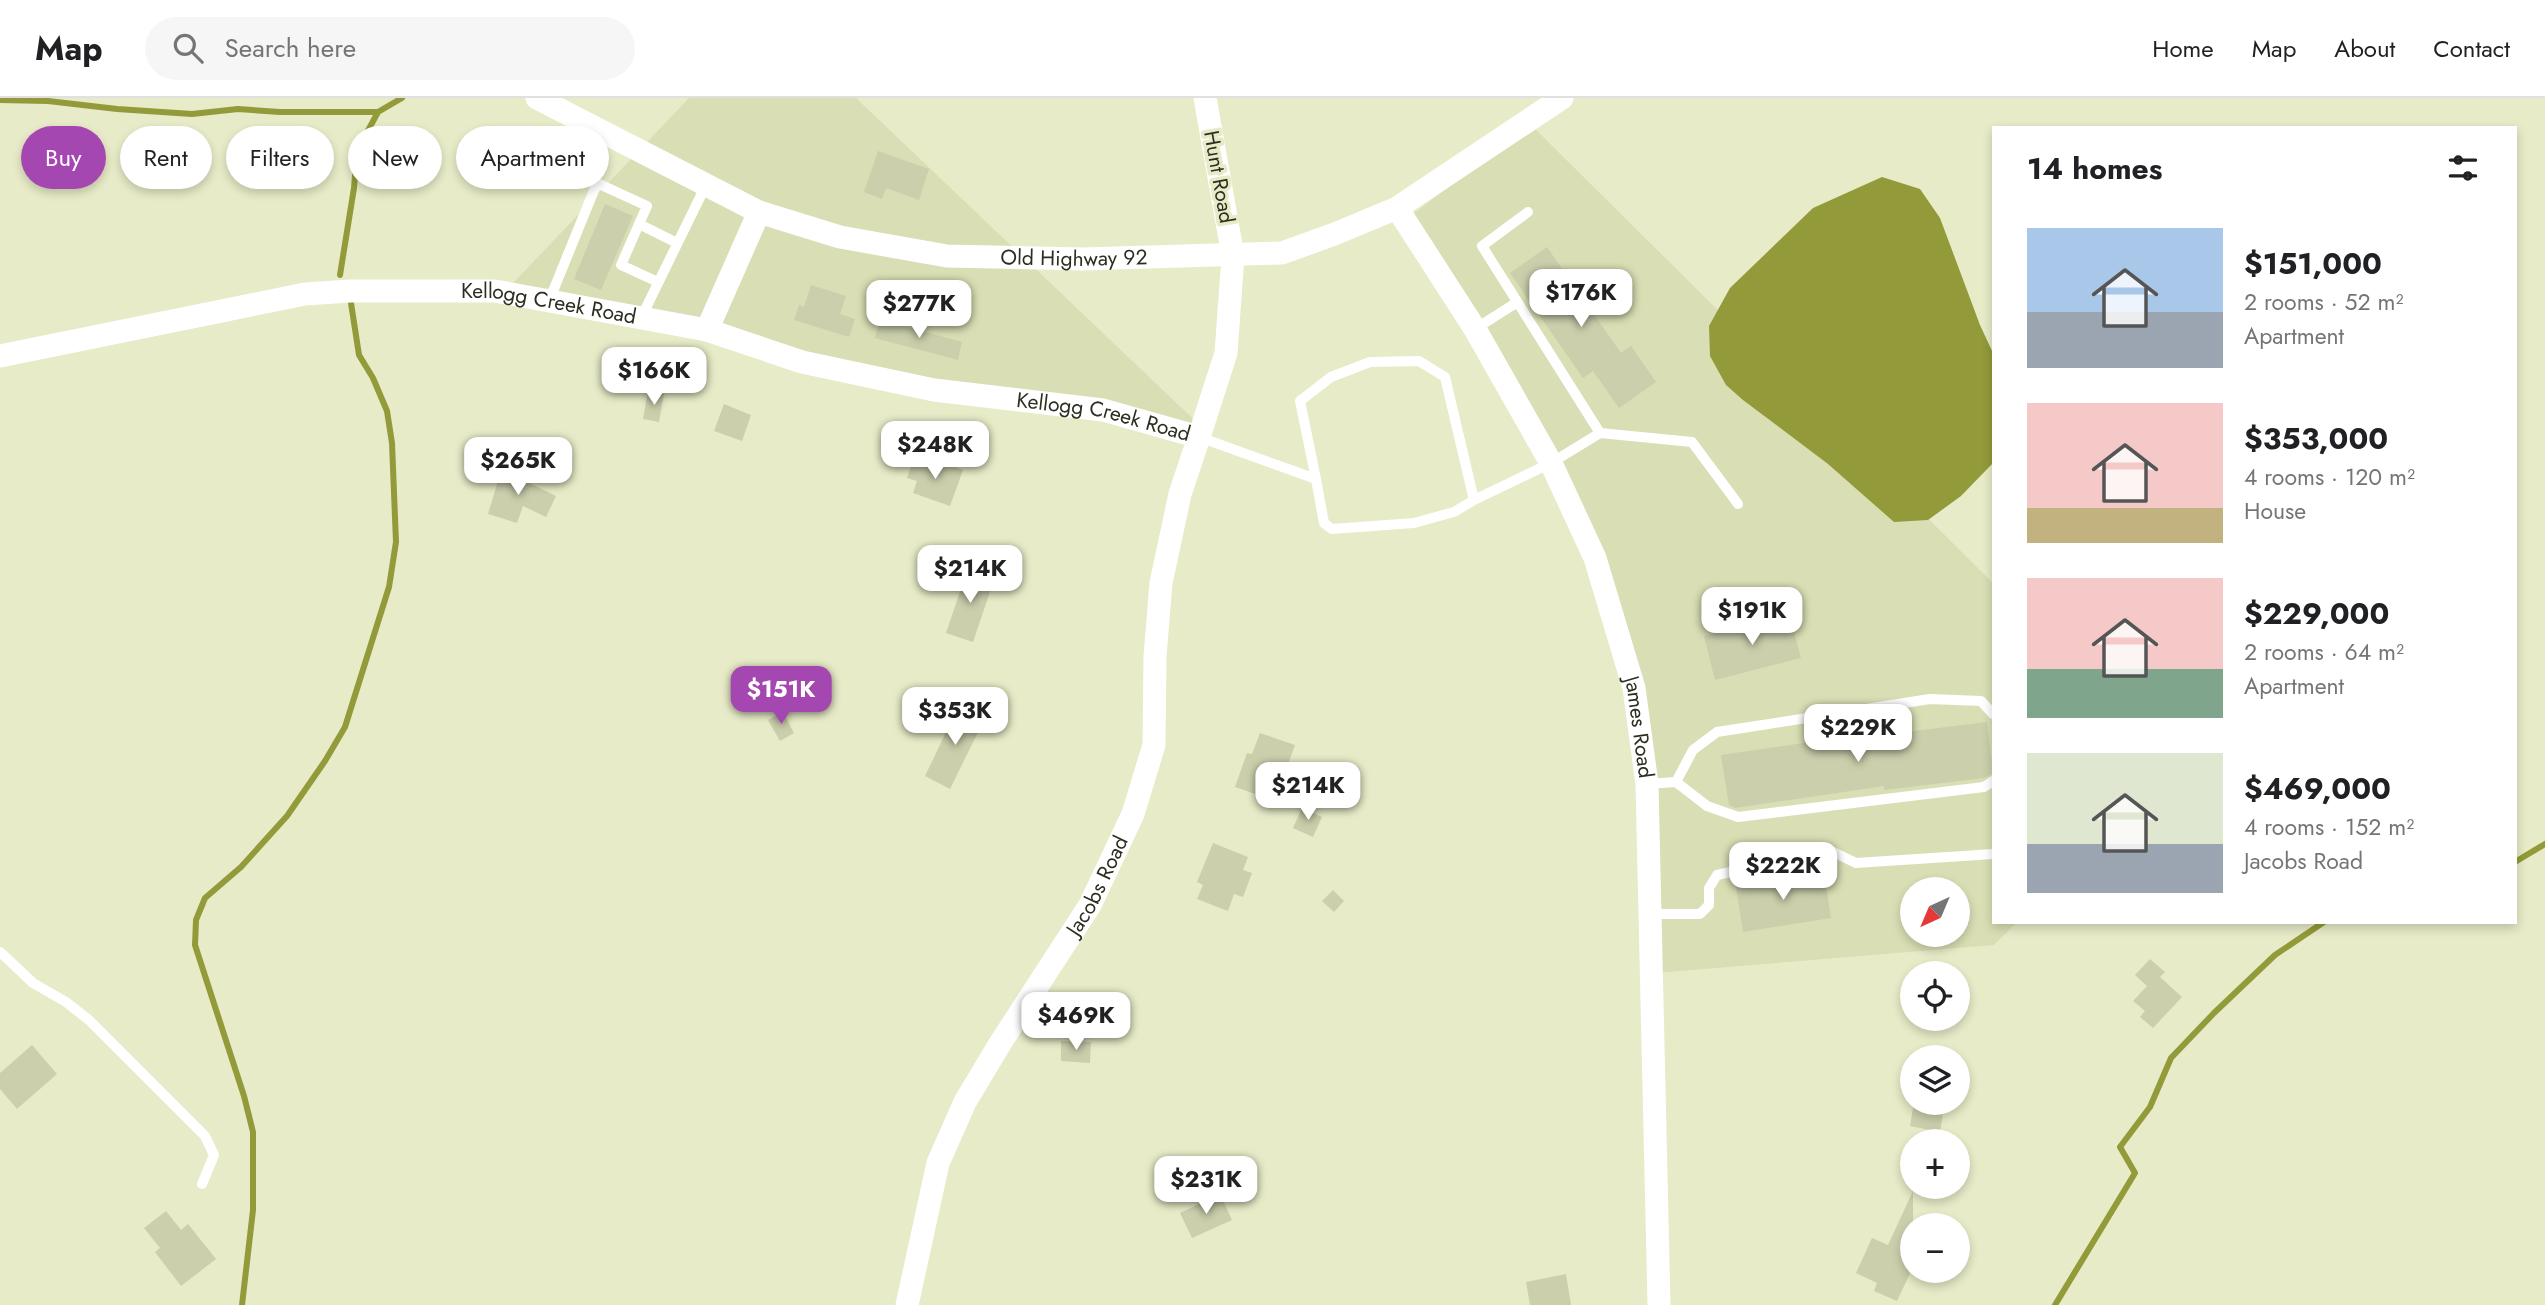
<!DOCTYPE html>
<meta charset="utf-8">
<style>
body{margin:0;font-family:Jost,sans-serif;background:#f6f6f6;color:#202124;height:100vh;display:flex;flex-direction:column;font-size:26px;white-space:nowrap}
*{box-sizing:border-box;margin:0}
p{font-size:23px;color:#757577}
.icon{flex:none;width:38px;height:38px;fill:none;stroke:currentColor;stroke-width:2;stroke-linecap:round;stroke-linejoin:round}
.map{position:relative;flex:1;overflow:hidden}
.panel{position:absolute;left:1992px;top:28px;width:525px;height:798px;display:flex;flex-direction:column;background:#fff;border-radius:0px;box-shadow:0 4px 10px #0003}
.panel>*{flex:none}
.hud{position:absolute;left:21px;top:28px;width:665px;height:63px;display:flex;gap:14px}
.needle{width:46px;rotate:224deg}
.fabs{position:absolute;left:1900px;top:779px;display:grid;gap:14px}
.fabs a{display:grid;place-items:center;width:70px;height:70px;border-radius:50%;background:#fff;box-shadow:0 4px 10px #0003;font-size:35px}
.price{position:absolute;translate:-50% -60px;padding:0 16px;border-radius:14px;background:#fff;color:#222;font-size:23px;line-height:46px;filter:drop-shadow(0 2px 4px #0008)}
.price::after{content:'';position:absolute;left:50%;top:42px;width:21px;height:16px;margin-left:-10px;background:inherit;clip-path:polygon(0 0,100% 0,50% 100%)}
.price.selected{background:#a547b1;color:#fff}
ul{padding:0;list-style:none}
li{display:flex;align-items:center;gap:21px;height:175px;padding:0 35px}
li span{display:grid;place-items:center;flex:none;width:196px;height:140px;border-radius:0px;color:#555}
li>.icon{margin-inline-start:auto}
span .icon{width:84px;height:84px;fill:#fffc;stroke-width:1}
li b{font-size:30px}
h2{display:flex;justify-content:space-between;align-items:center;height:84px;padding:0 35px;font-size:30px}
.pill{padding:0 24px;border-radius:32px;background:#fff;box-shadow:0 4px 10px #0003;font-size:24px;line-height:63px}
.pill.selected{background:#a547b1;color:#fff}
header{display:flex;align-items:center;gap:42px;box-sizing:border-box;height:98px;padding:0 35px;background:#fff;border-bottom:2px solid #e0e0e0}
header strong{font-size:33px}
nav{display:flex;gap:38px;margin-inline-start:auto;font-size:24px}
.search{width:490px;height:63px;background:#f6f6f6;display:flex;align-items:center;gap:18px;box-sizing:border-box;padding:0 24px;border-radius:38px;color:#757577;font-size:26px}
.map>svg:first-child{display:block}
.built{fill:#d9deb4;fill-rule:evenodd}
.water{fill:#939a39}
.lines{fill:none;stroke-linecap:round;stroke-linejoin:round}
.stream{stroke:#939a39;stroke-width:6}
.building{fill:#cbcfac}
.lane{stroke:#fff;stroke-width:10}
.street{stroke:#fff;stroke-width:23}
.labels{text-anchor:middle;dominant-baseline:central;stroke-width:7;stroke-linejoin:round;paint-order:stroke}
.street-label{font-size:21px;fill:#2c2e20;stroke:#e7ebc7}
</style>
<header>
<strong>Map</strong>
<div class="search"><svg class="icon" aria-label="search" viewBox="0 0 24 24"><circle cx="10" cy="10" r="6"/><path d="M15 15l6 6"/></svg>Search here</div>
<nav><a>Home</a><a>Map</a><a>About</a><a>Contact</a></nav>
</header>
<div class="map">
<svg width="2545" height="1207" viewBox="0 0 2545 1207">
<rect width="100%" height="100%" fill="#e7ebc7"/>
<path class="built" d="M689 0H856L1210 337 498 201Z
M1521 17 1993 485V824H2017L1994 847 1655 875 1632 557 1555 363 1409 119 1470 73ZM1913 791H1958V836H1913Z"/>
<path class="water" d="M1882 79 1920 91 1940 120 1980 227 1993 255V365L1961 398 1928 422 1894 424 1828 366 1743 302 1726 287 1710 258 1709 228 1730 190 1813 110Z"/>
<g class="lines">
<path class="stream" d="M0 2 48 3 117 11 192 16 238 11 280 14H378
M340 177 354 90 357 53 378 14 402 0
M2515 764 2545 746
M242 1207 253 1112V1034L244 998 195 847 196 822 205 800 241 769 287 718 325 663 345 629 389 489 396 444 392 345 387 313 373 280 359 257 351 205
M2055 1207 2135 1075 2120 1049 2150 1009 2171 960 2214 915 2275 857 2324 824"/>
</g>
<path class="building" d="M878 53 929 71 919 102 886 90 882 101 864 94Z
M605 106 633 118 601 192 574 181Z
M1547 149 1621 255 1631 248 1656 284 1619 310 1593 273 1583 280 1510 175Z
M811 187 846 198 840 216 855 221 849 239 794 222 799 207 804 209Z
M880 222 962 244 958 262 875 240Z
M648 293 664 296 659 324 643 321Z
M724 306 751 317 742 343 714 333Z
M914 360 934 368 937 362 963 372 950 408 913 395 917 383 907 380Z
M502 370 531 379 529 385 556 398 546 419 523 408 517 425 488 416Z
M968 470 995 479 973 544 946 535Z
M1789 516 1801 560 1715 582 1704 538Z
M959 607 985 620 950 691 925 678Z
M783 614 794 635 780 643 768 622Z
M1987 624 1993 675 1984 680 1884 692V688L1735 710 1729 707 1721 657 1873 635 1874 638Z
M1260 635 1295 647 1287 669 1282 667 1270 701 1235 689 1247 655 1252 656Z
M1302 710 1322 719 1313 739 1293 730Z
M1213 745 1248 759 1243 772 1252 775 1243 799 1234 796 1228 813 1197 801 1203 787 1197 784Z
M1824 775 1831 820 1743 834 1736 789Z
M1333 792 1344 803 1334 814 1322 803Z
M2150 861 2165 874 2160 879 2182 899 2153 930 2140 919 2145 913 2133 903 2147 888 2135 877Z
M1061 943 1091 944 1090 965 1061 963Z
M32 947 57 976 17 1011 0 991V975Z
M1914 1004H1945L1940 1034 1910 1028Z
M1913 1093V1169L1897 1203 1874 1193 1877 1185 1856 1175 1872 1140 1888 1147Z
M1220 1096 1232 1122 1192 1140 1180 1115Z
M166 1113 181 1132 188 1126 216 1161 181 1188 155 1154 160 1150 144 1130Z
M1566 1176 1571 1207H1530L1526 1184Z"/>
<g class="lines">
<path class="lane" d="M658 184 621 167 639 126 677 145
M549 203 597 85 647 108 639 126
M641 220 706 87
M1475 231 1516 205
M1600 335 1692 344 1738 406
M1199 339 1316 381 1324 425 1332 431 1414 425 1454 414 1474 402 1445 279 1419 263 1370 264 1331 279 1300 303 1316 381
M1474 402 1551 365 1600 335 1482 148 1528 114
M1676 684 1693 652 1717 634 1930 601 1981 603 1993 616
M1647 686 1676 684 1707 708 1738 719 1984 689 1993 683
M1650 816H1700L1709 807V790L1717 777 1829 752 1856 765 1993 756
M0 854 33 885 66 904 89 922 205 1038 214 1057 202 1086"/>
<g class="street">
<path id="s1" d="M537 0 759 114 840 139 947 158 1083 161 1282 155 1337 135 1397 110 1562 0"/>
<path id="s2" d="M1397 110 1475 231 1551 365 1595 460 1634 590 1647 686 1659 1207"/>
<path d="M707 232 759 114"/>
<path id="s3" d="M0 258 305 196 350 193H495L707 232 802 264 934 292 1103 312 1199 339 1226 255 1233 158 1205 0"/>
<path id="s4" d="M907 1207 938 1065 965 1004 1001 944 1090 807 1133 716 1154 647 1155 558 1161 485 1180 396 1199 339"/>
</g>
</g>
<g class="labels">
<g class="street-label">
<text transform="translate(1219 79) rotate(80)">Hunt Road</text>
<text stroke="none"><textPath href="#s1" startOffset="570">Old Highway 92</textPath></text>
<text stroke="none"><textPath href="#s3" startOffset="556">Kellogg Creek Road</textPath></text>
<text stroke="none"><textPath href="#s3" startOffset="1124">Kellogg Creek Road</textPath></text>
<text stroke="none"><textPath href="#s2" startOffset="578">James Road</textPath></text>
<text stroke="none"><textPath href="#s4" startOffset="466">Jacobs Road</textPath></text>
</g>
</g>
</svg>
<div class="fabs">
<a><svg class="needle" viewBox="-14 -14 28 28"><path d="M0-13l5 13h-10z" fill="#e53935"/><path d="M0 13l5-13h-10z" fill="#757577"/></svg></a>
<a><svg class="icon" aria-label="locate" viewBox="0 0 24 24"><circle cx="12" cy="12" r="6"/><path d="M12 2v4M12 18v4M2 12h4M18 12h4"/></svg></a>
<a><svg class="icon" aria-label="layers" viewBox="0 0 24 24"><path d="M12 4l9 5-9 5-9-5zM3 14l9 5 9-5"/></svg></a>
<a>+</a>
<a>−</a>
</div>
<b class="price" style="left:1581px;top:231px">$176K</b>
<b class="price" style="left:919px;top:242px">$277K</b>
<b class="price" style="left:654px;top:309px">$166K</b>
<b class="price" style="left:935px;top:383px">$248K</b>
<b class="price" style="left:518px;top:399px">$265K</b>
<b class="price" style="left:970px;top:507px">$214K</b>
<b class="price" style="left:1752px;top:549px">$191K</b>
<b class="price selected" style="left:781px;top:628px">$151K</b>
<b class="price" style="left:955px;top:649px">$353K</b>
<b class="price" style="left:1858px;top:666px">$229K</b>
<b class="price" style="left:1308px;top:724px">$214K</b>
<b class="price" style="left:1783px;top:804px">$222K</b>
<b class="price" style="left:1076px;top:954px">$469K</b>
<b class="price" style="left:1206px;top:1118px">$231K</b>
<div class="hud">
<a class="pill selected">Buy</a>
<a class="pill">Rent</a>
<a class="pill">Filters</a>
<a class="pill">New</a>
<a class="pill">Apartment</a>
</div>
<section class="panel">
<h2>14 homes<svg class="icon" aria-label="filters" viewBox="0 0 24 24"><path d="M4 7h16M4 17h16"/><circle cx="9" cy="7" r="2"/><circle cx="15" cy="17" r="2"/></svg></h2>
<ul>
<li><span style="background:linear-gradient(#a9c7e8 60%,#9aa5b1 0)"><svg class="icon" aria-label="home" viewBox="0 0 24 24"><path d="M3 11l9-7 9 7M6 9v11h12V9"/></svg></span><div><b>$151,000</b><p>2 rooms · 52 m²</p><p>Apartment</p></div></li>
<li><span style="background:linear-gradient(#f6c9c9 75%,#c2b280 0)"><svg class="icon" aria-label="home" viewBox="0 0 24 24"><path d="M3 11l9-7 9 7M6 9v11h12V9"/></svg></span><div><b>$353,000</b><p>4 rooms · 120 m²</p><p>House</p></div></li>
<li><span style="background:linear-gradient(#f6c9c9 65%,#7fa58c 0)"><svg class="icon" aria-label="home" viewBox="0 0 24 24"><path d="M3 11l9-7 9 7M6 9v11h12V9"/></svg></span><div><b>$229,000</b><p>2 rooms · 64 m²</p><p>Apartment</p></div></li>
<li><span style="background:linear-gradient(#dfe7d0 65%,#9aa5b1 0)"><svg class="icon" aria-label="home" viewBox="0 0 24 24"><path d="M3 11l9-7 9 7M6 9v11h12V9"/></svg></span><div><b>$469,000</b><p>4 rooms · 152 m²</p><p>Jacobs Road</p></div></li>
</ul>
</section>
</div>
